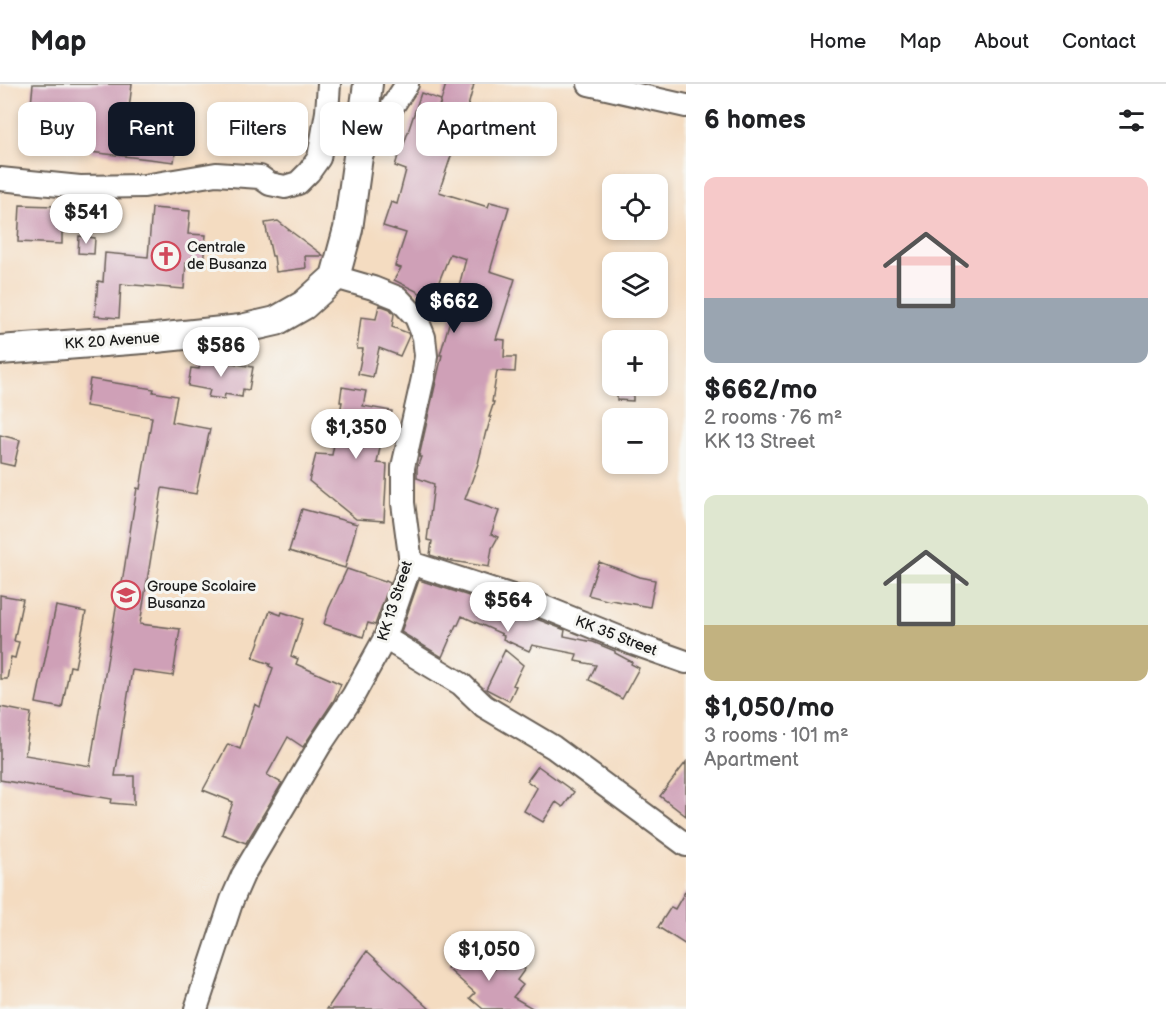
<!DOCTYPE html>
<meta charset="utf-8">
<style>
body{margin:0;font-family:"Balsamiq Sans",sans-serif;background:#f2f2f2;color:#202124;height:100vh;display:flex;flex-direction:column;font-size:22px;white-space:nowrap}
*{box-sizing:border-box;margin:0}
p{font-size:20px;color:#757577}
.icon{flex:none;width:33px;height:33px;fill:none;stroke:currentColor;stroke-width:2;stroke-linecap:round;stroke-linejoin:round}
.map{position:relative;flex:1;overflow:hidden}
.side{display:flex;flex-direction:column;background:#fff;width:480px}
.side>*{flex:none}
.banner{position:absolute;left:18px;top:18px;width:570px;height:54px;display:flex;gap:12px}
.controls{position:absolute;left:602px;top:90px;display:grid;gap:12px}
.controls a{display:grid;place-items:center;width:66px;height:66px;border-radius:12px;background:#fff;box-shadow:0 3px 9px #0003;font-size:30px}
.price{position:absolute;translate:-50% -51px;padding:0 14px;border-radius:21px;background:#fff;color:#222;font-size:20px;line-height:39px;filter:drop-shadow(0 2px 3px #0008)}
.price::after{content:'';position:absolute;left:50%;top:36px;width:18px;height:14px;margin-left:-9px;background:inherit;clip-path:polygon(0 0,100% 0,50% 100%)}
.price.active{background:#111827;color:#fff}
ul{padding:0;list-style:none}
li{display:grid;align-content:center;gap:12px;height:318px;padding:0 18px}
li span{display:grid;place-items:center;height:186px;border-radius:12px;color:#555}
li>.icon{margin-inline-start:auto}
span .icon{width:108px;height:108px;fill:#fffc;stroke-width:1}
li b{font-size:26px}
h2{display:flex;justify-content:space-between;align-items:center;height:72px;padding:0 18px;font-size:26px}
.pill{padding:0 21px;border-radius:12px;background:#fff;box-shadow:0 3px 9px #0003;font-size:21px;line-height:54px}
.pill.active{background:#111827;color:#fff}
header{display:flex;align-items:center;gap:36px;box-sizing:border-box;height:84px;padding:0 30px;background:#fff;border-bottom:2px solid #e0e0e0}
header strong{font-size:28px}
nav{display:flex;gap:33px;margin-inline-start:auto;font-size:21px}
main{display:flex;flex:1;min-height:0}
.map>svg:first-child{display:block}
.building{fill:#cfa0b7}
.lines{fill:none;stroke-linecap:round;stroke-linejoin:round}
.minor-casing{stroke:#685f56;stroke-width:26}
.major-casing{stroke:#685f56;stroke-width:32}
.minor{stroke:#fff;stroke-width:22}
.major{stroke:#fff;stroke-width:28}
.labels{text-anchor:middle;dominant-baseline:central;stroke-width:6;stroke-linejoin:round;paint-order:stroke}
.poi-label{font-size:15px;fill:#1c1c1c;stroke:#f6f6f2;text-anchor:start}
.street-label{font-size:15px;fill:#1c1c1c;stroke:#f6f6f2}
</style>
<header>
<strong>Map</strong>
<nav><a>Home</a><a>Map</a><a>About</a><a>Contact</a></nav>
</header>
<main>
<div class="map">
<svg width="686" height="925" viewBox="0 0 686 925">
<rect width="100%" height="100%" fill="#f6f6f2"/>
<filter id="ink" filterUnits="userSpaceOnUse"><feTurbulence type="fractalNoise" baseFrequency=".0167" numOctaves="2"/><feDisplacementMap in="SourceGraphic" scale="12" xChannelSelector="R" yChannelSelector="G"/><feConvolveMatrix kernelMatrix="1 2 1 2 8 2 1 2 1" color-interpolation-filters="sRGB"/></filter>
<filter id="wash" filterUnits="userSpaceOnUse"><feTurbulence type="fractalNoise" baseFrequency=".008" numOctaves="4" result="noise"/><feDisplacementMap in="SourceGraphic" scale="24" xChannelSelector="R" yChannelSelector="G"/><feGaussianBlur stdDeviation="1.35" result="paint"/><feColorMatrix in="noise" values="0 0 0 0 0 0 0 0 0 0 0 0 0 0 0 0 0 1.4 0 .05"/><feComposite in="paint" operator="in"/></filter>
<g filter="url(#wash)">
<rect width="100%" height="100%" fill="#f4dcc1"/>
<g id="blocks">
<path class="building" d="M33 0H132L127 42 165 47V52L177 53 174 78 90 68 95 30H91V28L31 21Z
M446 0H474L466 30 439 24Z
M421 9 441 16 429 52 455 60 439 108 488 123 490 118 509 123 490 187 515 195 496 255 505 256 504 273H516L515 288 497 287 492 318H494L489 333H491L487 347H486L478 380 465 415 499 427 491 450 498 453 492 464 489 483 446 476 430 471 432 457 427 456 434 400 417 394V384L421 373H419L442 271H440L452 229 464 231 453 225 466 175 450 170 432 215 394 196 401 184 395 182 406 149 383 142 391 118 397 120 406 86 395 82 400 65 402 66Z
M229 21 286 28V33L296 34 293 60 211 50 215 24 229 26Z
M530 42 531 58 498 59V44Z
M20 121 55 122 56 129H59V141H62V160L18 158Z
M152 124 190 127 188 150 206 151 203 180 186 179 184 205 121 200 119 234 95 232 98 197 103 198 105 169 148 173Z
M278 137 293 149 324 172H305L306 184 276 188 274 172H272L265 139Z
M79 152 95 154 94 170 78 169Z
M379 221 390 225 394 230 392 243 408 249 409 252 400 272 379 264 373 293 358 290 363 265H357L361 233 376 235Z
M201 273 253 283 249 306 243 305 242 313 225 310 224 315 208 313 210 306 188 302 191 284 199 285Z
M90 295 154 305 153 308 177 312 172 338 210 345 196 410 163 404 162 405 140 540 180 545 173 592 132 586 115 692H134V721L111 719 112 715 0 696V623L31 629 25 671 90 682 120 499H122L137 404 140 405 152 333 86 322Z
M617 302H633V317L617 316Z
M342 303 366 307 363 322 392 327 388 348 383 347 377 379 387 380 384 437 356 435 309 397 316 370 332 371 342 318H340Z
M0 351 20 356 14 382 0 379Z
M302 425 357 440 345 484 289 467Z
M599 478 640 493 655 496 650 523 611 516 610 517 588 511Z
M347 485 385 498 386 497 390 499 375 541 368 539 363 553 324 540 329 524Z
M419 496 472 513 512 530 513 527 529 532 565 546 564 552 593 558 615 567V569L632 578 631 580 639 584 622 615 603 604 604 603 589 596 596 581 575 577 577 570 532 561 529 567 503 555 504 552 501 551 502 550 462 532 458 541H456L442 573 401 548Z
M0 511 23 515 14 557 19 558 15 574 11 573 7 595H0Z
M56 522 86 528 75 583 70 582 62 624 36 619Z
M270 527 281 531 282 528 303 535 291 572 298 575 296 580 341 600 334 616 303 663 288 653 267 691 282 699 246 759 222 750 233 718 203 706 228 660 240 665 255 620 260 623 273 584 269 582 270 580 253 574Z
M505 566 523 581 513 601 516 602 509 617 486 605Z
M686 678V732L660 712Z
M538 682 574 708 563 723 556 718 543 738 524 727 537 704 527 697Z
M686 806V861L658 843 671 823 675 825Z
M466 862 493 887 499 881 505 885 512 876 525 885 517 896 523 901 513 913 534 925H483L470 914 475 909 447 884Z
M367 867 430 925H327Z"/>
</g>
</g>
<g filter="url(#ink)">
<use href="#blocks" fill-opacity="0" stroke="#685f56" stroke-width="1.5"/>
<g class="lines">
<g class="minor-casing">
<path id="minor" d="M589 0 686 22
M360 72 407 0
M0 95 80 103 144 102 216 90 260 93 270 100 285 103 298 99 309 88 319 74 327 28 329 0
M411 479 534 519 635 560 686 578
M385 554 461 600 484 622 553 663 686 761
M196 925 232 816 243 791 320 661 353 612 385 554 411 479 403 419V383L423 294 426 272 424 253 416 233 398 214 373 204 335 193"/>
</g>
<g class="major-casing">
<path id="major" d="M0 266 156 254 241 245 276 237 304 221 335 193 348 145 368 0"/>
</g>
<use href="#minor" class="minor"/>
<use href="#major" class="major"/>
</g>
</g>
<defs>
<g id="church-ring" transform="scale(1.5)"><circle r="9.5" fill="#f6f6f2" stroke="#d1495b" stroke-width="1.5"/><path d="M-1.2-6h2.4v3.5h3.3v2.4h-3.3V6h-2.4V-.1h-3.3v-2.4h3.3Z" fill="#d1495b"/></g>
<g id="school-ring" transform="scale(1.5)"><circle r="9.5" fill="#f6f6f2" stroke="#d1495b" stroke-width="1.5"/><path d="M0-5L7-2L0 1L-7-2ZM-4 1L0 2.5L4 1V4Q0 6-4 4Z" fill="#d1495b"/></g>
</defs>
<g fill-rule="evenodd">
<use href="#church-ring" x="166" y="172"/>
<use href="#school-ring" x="126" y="511"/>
</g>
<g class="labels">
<g class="poi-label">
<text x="187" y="163">Centrale<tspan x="187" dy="17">de Busanza</tspan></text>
<text x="147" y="502">Groupe Scolaire<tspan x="147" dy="17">Busanza</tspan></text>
</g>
<g class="street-label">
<text transform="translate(112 257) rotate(-4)">KK 20 Avenue</text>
<text transform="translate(395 517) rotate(-72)">KK 13 Street</text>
<text transform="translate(616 552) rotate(21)">KK 35 Street</text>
</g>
</g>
</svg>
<div class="controls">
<a><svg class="icon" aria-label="locate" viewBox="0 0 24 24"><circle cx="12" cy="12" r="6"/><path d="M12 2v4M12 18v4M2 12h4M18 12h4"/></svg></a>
<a><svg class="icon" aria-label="layers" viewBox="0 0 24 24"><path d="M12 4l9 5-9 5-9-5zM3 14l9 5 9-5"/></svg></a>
<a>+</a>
<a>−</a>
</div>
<b class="price" style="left:86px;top:161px">$541</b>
<b class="price active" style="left:454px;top:250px">$662</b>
<b class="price" style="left:221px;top:294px">$586</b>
<b class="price" style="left:356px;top:376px">$1,350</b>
<b class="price" style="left:508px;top:549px">$564</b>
<b class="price" style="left:489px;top:898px">$1,050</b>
<div class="banner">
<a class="pill">Buy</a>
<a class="pill active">Rent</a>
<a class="pill">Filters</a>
<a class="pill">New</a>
<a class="pill">Apartment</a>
</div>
</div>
<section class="side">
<h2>6 homes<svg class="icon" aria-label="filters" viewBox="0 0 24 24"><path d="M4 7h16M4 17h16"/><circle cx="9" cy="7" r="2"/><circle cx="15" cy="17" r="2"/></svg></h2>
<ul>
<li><span style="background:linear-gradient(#f6c9c9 65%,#9aa5b1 0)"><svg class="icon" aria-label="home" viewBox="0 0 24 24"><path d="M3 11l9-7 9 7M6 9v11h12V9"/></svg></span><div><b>$662/mo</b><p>2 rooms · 76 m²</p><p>KK 13 Street</p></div></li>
<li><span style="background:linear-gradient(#dfe7d0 70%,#c2b280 0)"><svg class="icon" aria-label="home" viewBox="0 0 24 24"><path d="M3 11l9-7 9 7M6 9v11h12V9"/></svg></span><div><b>$1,050/mo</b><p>3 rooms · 101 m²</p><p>Apartment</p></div></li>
</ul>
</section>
</main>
